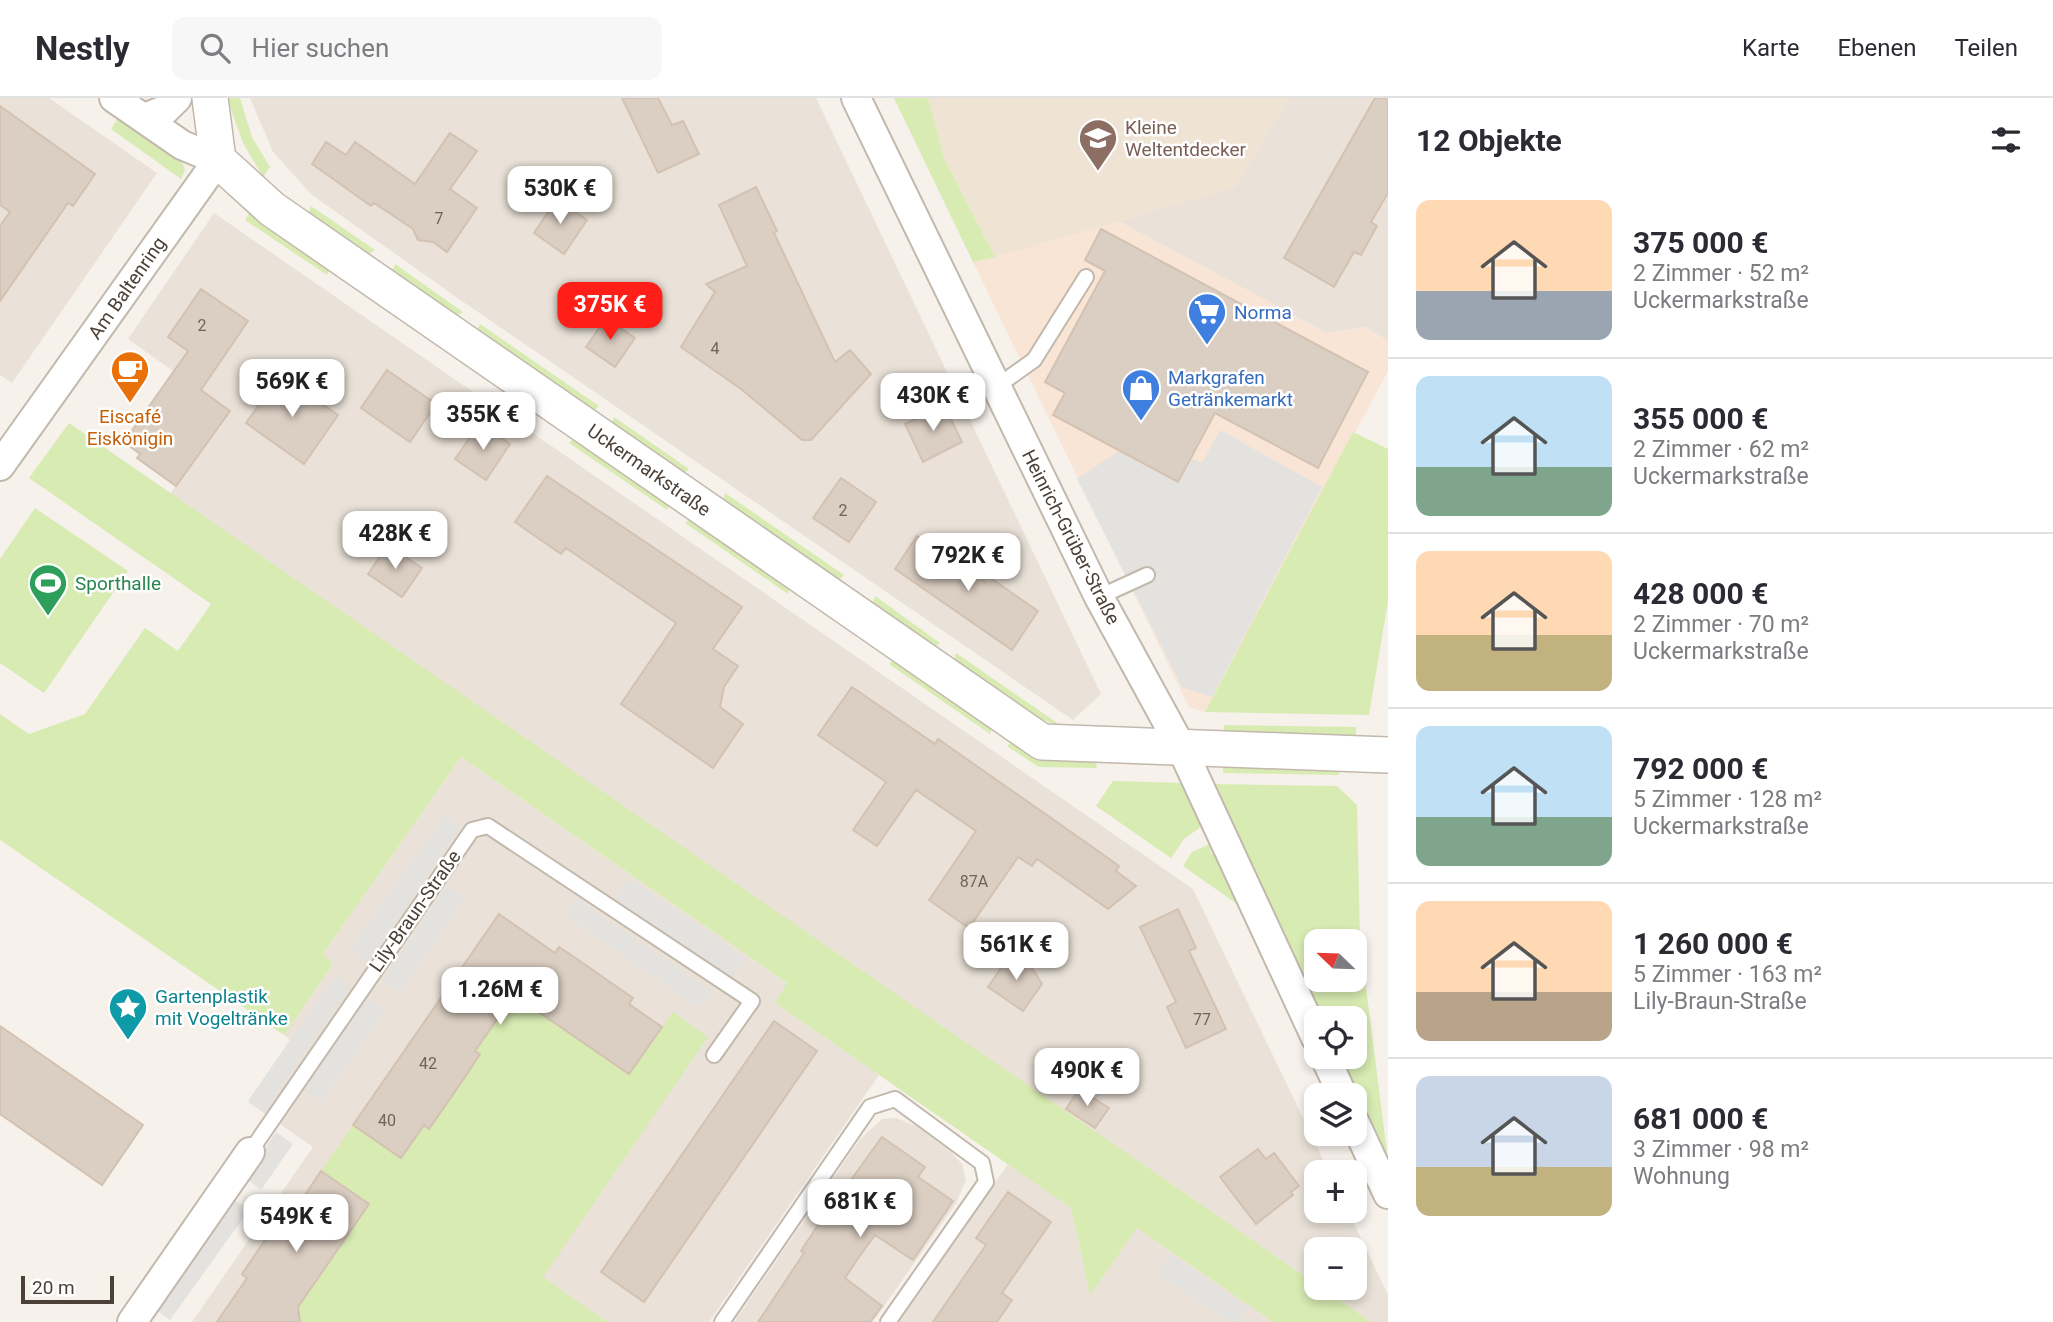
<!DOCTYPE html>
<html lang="de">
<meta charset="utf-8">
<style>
body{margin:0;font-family:Roboto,sans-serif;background:#f7f7f7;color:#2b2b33;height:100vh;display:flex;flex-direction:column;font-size:26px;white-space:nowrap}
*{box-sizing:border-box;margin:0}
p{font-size:23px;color:#7c7c81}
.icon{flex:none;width:38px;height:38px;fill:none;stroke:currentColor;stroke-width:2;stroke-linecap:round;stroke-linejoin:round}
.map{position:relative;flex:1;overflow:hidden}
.side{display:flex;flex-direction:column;background:#fff;width:665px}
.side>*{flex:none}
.needle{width:46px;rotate:293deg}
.buttons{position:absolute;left:1304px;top:831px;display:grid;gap:14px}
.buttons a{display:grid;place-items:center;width:63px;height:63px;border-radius:14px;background:#fff;box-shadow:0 4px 10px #0003;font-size:35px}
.scale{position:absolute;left:21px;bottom:18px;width:93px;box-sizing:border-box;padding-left:7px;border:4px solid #4b4138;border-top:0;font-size:19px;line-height:24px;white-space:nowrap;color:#4b4138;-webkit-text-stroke:5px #fff;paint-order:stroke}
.price{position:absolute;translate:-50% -60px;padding:0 16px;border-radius:14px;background:#fff;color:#222;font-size:23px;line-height:46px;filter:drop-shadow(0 2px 4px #0008)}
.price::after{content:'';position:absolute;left:50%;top:42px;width:21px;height:16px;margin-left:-10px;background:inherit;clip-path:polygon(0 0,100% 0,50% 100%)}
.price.current{background:#ff1f18;color:#fff}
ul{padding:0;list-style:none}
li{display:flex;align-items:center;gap:21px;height:175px;padding:0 28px}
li+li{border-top:2px solid #e1e1e2}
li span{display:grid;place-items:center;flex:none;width:196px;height:140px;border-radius:14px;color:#555}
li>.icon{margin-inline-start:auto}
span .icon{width:84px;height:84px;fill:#fffc;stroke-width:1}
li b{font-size:30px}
h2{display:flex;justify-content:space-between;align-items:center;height:84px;padding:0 28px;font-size:30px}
header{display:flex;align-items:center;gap:42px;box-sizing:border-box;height:98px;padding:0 35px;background:#fff;border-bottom:2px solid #e1e1e2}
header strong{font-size:33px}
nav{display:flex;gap:38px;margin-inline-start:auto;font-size:24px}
.search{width:490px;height:63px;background:#f7f7f7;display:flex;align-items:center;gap:18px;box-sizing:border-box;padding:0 24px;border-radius:14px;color:#7c7c81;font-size:26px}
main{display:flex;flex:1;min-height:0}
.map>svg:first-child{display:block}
.residential{fill:#eae2d8}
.commercial{fill:#f8e5d6}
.education{fill:#efe4d4}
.green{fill:#d8ebb2;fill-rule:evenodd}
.parking{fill:#e4e2df}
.building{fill:#dbcec2;stroke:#d3c2b2;stroke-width:2}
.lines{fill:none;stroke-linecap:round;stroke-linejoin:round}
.service-casing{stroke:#c2b8ac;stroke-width:18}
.minor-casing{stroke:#c2b8ac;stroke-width:32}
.tertiary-casing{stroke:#c2b8ac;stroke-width:38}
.service{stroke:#fff;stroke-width:14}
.minor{stroke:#fff;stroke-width:28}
.tertiary{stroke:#fff;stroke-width:35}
.labels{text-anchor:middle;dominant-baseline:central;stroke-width:5;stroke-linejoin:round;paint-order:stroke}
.number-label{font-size:16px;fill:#6f645a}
.education-label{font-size:19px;fill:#785e54;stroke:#fff;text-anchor:start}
.street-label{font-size:19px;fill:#4b4138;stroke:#fff}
.shop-label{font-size:19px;fill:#366cbe;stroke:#fff;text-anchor:start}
.food-label{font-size:19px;fill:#c56008;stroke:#fff}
.leisure-label{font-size:19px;fill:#27864d;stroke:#fff;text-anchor:start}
.culture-label{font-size:19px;fill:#0d838f;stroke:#fff;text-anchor:start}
</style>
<header>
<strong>Nestly</strong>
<div class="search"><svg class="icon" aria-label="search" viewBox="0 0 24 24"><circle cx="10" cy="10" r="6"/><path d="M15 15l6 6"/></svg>Hier suchen</div>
<nav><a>Karte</a><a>Ebenen</a><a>Teilen</a></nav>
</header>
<main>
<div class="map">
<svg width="1388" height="1224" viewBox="0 0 1388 1224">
<rect width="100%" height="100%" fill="#f6f1eb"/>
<path class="residential" d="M0 0H49L157 75 12 285 0 277Z
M250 0H816L1101 596 1073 622 459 201 312 97 273 54Z
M1289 0H1388V243L1365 229 1327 235 1118 123 1235 89Z
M214 115 1193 791 1329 1074H1316V1113H1348L1388 1197V1224H1371L1322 1190H1354V1152H1316V1186L170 396 229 313 128 241Z
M461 659 788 886 775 905 879 977 709 1224H192L313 1049 248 1004 290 942 284 937 333 866 323 856Z
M896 1020 916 1028 949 1052 962 1066 966 1082 956 1105 873 1224H734L860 1041 882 1021Z
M1008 1066 1071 1110 1090 1196 1137 1130 1273 1224H899Z"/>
<path class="commercial" d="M1118 123 1327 235 1365 229 1388 243V273L1205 614 1189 609 973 164Z"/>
<path class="education" d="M928 0H1289L1235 89 995 159 944 60Z"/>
<path class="green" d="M227 0H240L252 39 270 69 263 79 243 45Z
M894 0H928L944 60 995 159 973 164Z
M118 20 182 64 185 72 181 81 111 31Z
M311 108 375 152 366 159 307 118Z
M251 112 331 167 327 177 245 122Z
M395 166 463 214 454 220 391 177Z
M480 226 599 308 590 316 475 236Z
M614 319 689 371 681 378 610 329Z
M69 325 1316 1186V1190H1322L1371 1224H1273L1137 1130 1090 1197 1071 1110 775 905 787 885 461 659 323 856 333 866 284 937 0 742V616L29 636 85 616 145 530 178 553 211 506 29 380Z
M1353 334 1388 351V503L1369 617 1205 614Z
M577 338 671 402 667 412 569 345Z
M725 395 844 477 836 485 722 405Z
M35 410 128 473 44 595 0 565V461Z
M694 418 791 486 788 496 685 425Z
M875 498 940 545 931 551 871 509Z
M956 555 1063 629 1035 619 953 565Z
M898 559 993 625 990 636 889 566Z
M1224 627 1356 629V639L1224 637Z
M1016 641 1095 660 1097 670 1039 669 1007 648Z
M1223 665 1339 666V677L1223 675Z
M1113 683 1187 685 1205 726 1184 741 1171 760 1096 708Z
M1212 686 1337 688 1357 707 1360 842 1388 1062 1340 959H1354V920H1322ZM1316 844H1354V882H1316Z
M1210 746 1211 755 1217 758 1247 813 1183 768 1192 754Z
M520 888 536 912 629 976 673 914 708 939 543 1179 607 1224H294L295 1193 368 1106 321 1073 353 1027 401 1060 424 1027 429 1031 480 957 475 953Z"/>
<path class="parking" d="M1220 332 1322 389 1212 599 1182 589 1077 381 1120 352 1178 384 1191 360 1202 365Z
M444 717 461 729 368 865 350 852Z
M630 781 745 860 731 880 616 801Z
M447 788 464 800 400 894 382 882Z
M577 801 711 893 699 910 566 818Z
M335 877 351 888 264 1014 248 1003Z
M368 900 385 912 321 1004 304 992Z
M276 1034 293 1046 261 1092 245 1080Z
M232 1100 249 1112 170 1222 154 1210Z
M1169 1156 1249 1211 1240 1224H1229L1157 1175Z"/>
<path class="building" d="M622 0H658L672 27 683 23 699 56 658 75Z
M1375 0H1388V95L1371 124 1377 128 1361 157 1354 154 1334 189 1284 160Z
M0 8 95 76 73 108 68 105 0 203V128L10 114 0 107Z
M450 35 477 53 450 91 477 110 447 154 433 144 418 142 413 131 374 105 371 108 312 66 326 44 346 57 355 44 415 86Z
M756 89 777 133 774 135 835 264 850 252 871 276 811 342H802L741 291 681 249 715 194 706 186 747 168 719 107Z
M557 101 587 122 564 156 534 135Z
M1101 131 1368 274 1318 370 1215 315 1178 384 1053 317 1065 295 1045 284 1105 173 1085 162Z
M201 191 248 223 201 292 230 313 176 388 137 360 140 356 124 344 188 253 168 239Z
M606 220 635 240 615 269 586 249Z
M387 272 436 306 410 344 361 310Z
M280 277 338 317 304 366 246 325Z
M944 307 962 344 923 364 905 326Z
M480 325 510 346 486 382 455 361Z
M547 378 742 509 713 551 738 568 724 589 720 609 743 626 713 670 621 606 676 525 566 450 561 456 515 424Z
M841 380 876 404 849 444 813 420Z
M917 438 985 485 979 472 1038 513 1012 552 895 471Z
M388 447 422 470 402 499 368 476Z
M852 589 935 646 938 641 1084 743 1119 768 1116 773 1136 788 1108 811 1037 761 1032 768 1018 759 969 830 929 802 976 733 916 692 877 748 853 732 886 684 818 637Z
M1178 811 1196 850 1189 853 1226 931 1186 950 1167 909 1176 904 1140 829Z
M499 816 555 855 559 849 577 861 633 900 629 906 662 929 629 976 514 897 475 953 480 956 465 979 429 1031 424 1027 401 1060 353 1027Z
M1012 854 1030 867 1042 886 1023 913 988 889Z
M774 923 817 953 644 1204 601 1174Z
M0 928 143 1027 102 1087 0 1016Z
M1079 991 1109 1010 1095 1030 1066 1011Z
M882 1039 925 1069 918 1079 953 1103 913 1162 875 1137 859 1159 845 1180 882 1208 870 1224H758L804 1155 801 1153 816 1130Z
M1258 1051 1266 1061 1274 1055 1299 1088 1291 1094 1293 1097 1256 1126 1220 1079Z
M321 1073 369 1106 298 1209 300 1224H217L247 1180 242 1176 292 1102 299 1106Z
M1008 1094 1051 1124 1002 1195 1012 1202 997 1224H933L986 1147 976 1140Z"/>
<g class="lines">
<g class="service-casing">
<path id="service" d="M996 289 1034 262 1086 179
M1099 499 1147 477
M250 1054 472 732 488 728 752 903 714 957
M722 1224 870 1009 895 1001 982 1065 986 1084 888 1224"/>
</g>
<g class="minor-casing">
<path id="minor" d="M856 0 1099 499 1181 649 1316 940
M144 20 165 12 177 0
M0 368 218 62 182 47 114 0
M1325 959 1343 998
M1354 1023 1388 1096
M132 1224 250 1054"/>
</g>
<g class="tertiary-casing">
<path id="tertiary" d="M210 0 218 62 272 111 1042 644 1388 657"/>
</g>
<use href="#service" class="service"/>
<use href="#minor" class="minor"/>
<use href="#tertiary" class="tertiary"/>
</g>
<defs>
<g id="school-pin" transform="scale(2.0125)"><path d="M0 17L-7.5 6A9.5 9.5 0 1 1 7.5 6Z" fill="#8d6e63" stroke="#fff"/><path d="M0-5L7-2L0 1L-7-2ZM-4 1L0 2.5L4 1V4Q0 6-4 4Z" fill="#fff"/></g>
<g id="supermarket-pin" transform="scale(2.0125)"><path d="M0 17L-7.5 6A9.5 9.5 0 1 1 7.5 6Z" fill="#3f7fe0" stroke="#fff"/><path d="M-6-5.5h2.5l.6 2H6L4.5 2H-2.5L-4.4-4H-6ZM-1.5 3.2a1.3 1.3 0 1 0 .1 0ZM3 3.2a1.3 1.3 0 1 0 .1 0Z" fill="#fff"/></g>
<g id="cafe-pin" transform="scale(2.0125)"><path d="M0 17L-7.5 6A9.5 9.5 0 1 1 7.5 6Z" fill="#e8710a" stroke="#fff"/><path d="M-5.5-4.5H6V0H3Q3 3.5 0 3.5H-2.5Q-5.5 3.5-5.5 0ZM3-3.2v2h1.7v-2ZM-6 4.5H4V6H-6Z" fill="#fff"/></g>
<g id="shop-pin" transform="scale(2.0125)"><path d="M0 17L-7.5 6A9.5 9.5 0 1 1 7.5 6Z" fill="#3f7fe0" stroke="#fff"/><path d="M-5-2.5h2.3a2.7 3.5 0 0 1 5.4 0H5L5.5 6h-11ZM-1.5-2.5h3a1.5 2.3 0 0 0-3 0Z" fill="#fff"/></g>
<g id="stadium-pin" transform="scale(2.0125)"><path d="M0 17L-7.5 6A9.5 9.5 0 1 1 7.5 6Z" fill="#2e9e5b" stroke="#fff"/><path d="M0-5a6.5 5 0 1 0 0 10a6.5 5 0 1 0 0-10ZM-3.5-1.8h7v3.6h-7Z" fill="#fff"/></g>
<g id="sight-pin" transform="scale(2.0125)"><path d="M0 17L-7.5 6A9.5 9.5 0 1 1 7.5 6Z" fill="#0f9aa8" stroke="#fff"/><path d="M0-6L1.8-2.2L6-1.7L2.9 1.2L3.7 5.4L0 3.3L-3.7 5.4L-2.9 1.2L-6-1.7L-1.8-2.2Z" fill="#fff"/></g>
</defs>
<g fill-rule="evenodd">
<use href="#school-pin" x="1098" y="40"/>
<use href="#supermarket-pin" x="1207" y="214"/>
<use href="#cafe-pin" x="130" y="272"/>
<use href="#shop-pin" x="1141" y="290"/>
<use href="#stadium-pin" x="48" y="485"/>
<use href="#sight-pin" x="128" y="909"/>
</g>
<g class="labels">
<g class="number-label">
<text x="439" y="120">7</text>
<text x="202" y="227">2</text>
<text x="715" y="250">4</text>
<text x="843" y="412">2</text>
<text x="974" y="783">87A</text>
<text x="1202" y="921">77</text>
<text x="428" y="965">42</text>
<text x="387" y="1022">40</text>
</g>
<g class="education-label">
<text x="1125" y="29">Kleine<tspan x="1125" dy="22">Weltentdecker</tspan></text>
</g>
<g class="street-label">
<text transform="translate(127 190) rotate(-55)">Am Baltenring</text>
<text transform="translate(649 372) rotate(35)">Uckermarkstraße</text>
<text transform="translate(1071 439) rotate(63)">Heinrich-Grüber-Straße</text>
<text transform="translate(415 813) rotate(-55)">Lily-Braun-Straße</text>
</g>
<g class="shop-label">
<text x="1234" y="214">Norma</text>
<text x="1168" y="279">Markgrafen<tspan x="1168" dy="22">Getränkemarkt</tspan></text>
</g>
<g class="food-label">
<text x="130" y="318">Eiscafé<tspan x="130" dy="22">Eiskönigin</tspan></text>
</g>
<g class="leisure-label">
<text x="75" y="485">Sporthalle</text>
</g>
<g class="culture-label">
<text x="155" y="898">Gartenplastik<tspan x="155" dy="22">mit Vogeltränke</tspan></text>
</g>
</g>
</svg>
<div class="buttons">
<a><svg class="needle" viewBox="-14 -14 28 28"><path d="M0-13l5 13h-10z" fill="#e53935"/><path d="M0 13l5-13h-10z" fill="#7c7c81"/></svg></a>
<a><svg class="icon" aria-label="locate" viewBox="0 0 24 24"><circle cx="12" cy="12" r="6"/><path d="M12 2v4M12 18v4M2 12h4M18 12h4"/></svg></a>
<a><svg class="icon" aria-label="layers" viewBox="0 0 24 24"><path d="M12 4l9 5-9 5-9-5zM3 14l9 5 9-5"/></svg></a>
<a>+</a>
<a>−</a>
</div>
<div class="scale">20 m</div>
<b class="price" style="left:560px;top:128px">530K €</b>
<b class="price current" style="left:610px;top:244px">375K €</b>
<b class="price" style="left:292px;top:321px">569K €</b>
<b class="price" style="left:933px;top:335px">430K €</b>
<b class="price" style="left:483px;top:354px">355K €</b>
<b class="price" style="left:395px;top:473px">428K €</b>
<b class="price" style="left:968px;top:495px">792K €</b>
<b class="price" style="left:1016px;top:884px">561K €</b>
<b class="price" style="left:500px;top:929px">1.26M €</b>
<b class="price" style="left:1087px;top:1010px">490K €</b>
<b class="price" style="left:860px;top:1141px">681K €</b>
<b class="price" style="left:296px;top:1156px">549K €</b>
</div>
<section class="side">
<h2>12 Objekte<svg class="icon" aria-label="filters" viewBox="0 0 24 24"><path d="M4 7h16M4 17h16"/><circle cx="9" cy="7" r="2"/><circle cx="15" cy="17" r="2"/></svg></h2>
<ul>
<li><span style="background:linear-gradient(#ffd9b3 65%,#9aa5b1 0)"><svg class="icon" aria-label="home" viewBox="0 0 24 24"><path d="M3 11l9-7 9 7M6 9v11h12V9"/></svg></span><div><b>375 000 €</b><p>2 Zimmer · 52 m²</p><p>Uckermarkstraße</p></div></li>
<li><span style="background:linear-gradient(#bfe0f5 65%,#7fa58c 0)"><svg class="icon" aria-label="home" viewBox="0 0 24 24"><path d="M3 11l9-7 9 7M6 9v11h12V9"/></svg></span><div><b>355 000 €</b><p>2 Zimmer · 62 m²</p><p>Uckermarkstraße</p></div></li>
<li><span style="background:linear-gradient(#ffd9b3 60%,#c2b280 0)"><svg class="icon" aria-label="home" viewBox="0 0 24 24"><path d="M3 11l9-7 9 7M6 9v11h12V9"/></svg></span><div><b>428 000 €</b><p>2 Zimmer · 70 m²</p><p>Uckermarkstraße</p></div></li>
<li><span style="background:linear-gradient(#bfe0f5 65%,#7fa58c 0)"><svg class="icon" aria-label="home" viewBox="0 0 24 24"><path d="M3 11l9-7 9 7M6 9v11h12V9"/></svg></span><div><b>792 000 €</b><p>5 Zimmer · 128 m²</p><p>Uckermarkstraße</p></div></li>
<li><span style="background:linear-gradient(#ffd9b3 65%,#b9a48a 0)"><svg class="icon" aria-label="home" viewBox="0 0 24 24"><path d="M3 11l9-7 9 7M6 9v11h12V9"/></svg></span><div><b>1 260 000 €</b><p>5 Zimmer · 163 m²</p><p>Lily-Braun-Straße</p></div></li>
<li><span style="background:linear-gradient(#c9d6e8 65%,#c2b280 0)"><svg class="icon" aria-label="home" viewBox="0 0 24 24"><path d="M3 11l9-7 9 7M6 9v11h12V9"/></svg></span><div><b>681 000 €</b><p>3 Zimmer · 98 m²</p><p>Wohnung</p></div></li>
</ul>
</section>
</main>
